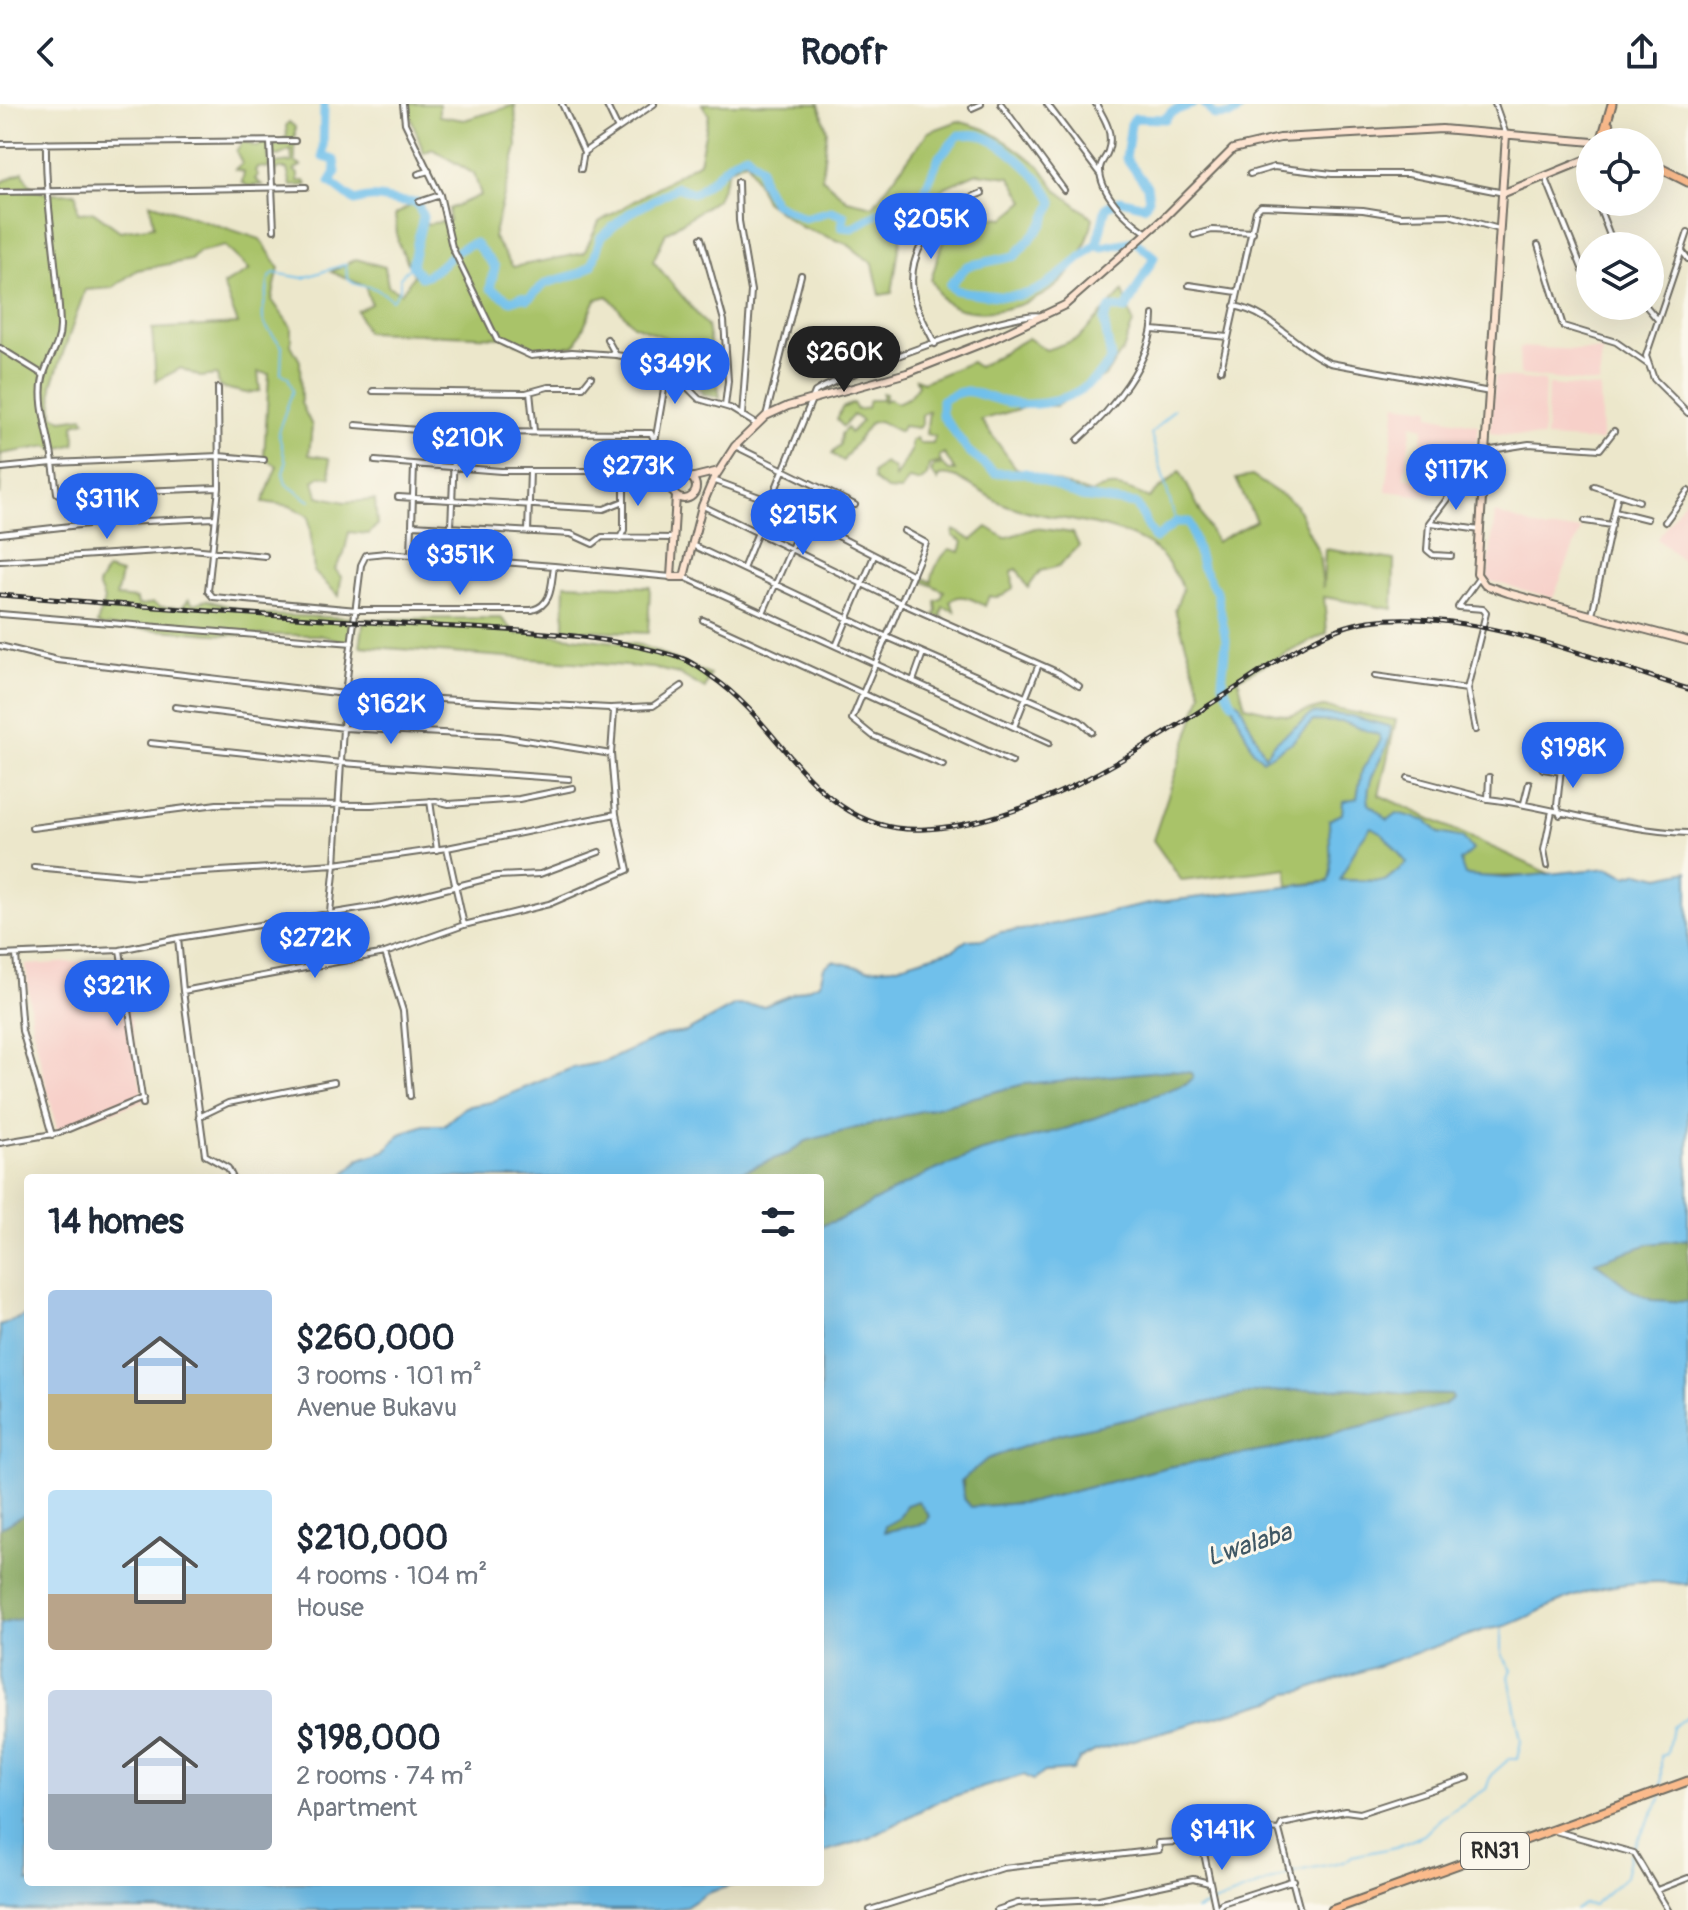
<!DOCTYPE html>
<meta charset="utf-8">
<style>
body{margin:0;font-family:Pangolin,sans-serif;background:#f2f2f3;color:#1f2937;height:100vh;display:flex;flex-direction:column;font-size:30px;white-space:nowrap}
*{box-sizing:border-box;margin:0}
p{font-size:26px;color:#747a83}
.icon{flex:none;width:44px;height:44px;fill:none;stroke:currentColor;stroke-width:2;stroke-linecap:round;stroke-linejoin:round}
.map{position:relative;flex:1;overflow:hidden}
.details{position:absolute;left:24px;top:1070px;width:800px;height:712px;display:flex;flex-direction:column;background:#fff;border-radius:8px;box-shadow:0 8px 32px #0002}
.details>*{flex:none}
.controls{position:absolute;left:1576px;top:24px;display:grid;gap:16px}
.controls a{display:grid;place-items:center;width:88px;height:88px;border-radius:50%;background:#fff;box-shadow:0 8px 32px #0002;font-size:40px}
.price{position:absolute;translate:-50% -68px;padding:0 18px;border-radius:28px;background:#2563eb;color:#fff;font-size:26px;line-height:52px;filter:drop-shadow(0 2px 4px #0008)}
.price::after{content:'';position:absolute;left:50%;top:48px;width:24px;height:18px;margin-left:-12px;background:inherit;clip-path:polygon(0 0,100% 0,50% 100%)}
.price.selected{background:#222;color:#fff}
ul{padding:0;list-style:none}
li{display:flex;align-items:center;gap:24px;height:200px;padding:0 24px}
li span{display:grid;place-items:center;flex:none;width:224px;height:160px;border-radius:8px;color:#555}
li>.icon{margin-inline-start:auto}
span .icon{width:96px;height:96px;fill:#fffc;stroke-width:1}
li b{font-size:34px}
h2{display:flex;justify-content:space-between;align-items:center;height:96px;padding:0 24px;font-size:34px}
header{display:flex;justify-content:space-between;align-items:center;height:104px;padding:0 24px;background:#fff;font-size:36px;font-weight:800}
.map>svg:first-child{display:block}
.built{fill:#f7d0c9}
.green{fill:#a9c369;stroke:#6a774a;stroke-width:2}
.forest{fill:#86a95d;stroke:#586a44;stroke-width:2}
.water{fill:#70c0eb;stroke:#4e768b;stroke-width:2;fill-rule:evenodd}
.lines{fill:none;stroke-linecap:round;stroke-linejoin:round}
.stream{stroke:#70c0eb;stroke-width:2}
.river{stroke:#70c0eb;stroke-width:9}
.street-casing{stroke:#6f6d63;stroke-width:8}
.secondary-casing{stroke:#6f6d63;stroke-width:10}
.primary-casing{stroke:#6f6d63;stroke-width:11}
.street{stroke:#fff;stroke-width:4}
.secondary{stroke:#fde4d1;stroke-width:6}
.primary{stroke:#fbbb8c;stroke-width:7}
.rail-casing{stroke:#2b2b2b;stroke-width:5}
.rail{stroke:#fbf7ec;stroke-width:2;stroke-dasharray:6;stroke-linecap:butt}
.labels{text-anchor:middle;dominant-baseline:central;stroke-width:6;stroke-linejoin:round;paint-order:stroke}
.shield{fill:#fbf7ec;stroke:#696865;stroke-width:2}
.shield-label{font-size:22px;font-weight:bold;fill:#2b2b2b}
.water-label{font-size:26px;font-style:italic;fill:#405865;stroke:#fbf7ec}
</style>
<header><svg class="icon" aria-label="back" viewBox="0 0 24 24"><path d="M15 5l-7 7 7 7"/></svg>Roofr<svg class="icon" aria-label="share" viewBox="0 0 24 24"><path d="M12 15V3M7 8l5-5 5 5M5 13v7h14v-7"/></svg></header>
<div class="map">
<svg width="1688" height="1806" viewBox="0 0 1688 1806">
<rect width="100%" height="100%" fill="#fbf7ec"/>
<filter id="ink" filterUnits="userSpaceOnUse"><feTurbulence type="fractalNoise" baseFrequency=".0125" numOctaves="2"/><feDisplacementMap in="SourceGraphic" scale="16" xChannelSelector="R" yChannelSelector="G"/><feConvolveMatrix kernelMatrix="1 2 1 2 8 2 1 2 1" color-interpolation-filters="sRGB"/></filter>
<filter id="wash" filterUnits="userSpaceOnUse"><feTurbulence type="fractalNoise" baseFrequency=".006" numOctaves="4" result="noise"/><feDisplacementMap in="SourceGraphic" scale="32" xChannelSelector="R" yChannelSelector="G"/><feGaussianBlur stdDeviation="1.8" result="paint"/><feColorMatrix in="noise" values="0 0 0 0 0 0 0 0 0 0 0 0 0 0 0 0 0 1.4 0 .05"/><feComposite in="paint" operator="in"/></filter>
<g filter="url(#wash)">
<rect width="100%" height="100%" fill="#ece7cb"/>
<path class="built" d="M1519 243 1602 247 1599 280 1520 271Z
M1495 272 1545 277 1543 334 1490 329Z
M1548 281 1600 284 1602 337 1546 334Z
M1396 300 1430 304V311L1478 321 1474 373 1417 364 1424 323 1412 320 1404 373 1433 378 1432 393 1386 387Z
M1688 391V461L1657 435Z
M1495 409 1546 426 1581 425 1553 494 1487 476Z
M122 855 143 997 57 1026 32 922 26 861Z"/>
<path class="green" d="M410 0H439V12L464 16 515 1 517 43 493 133 513 163 584 149 599 118 699 58 709 11 702 0H819L827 26 822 74 847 96 873 102 928 28 958 17 985 25 1007 38 1040 62 1058 87 1093 114C1089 138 1075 168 1055 183 1028 203 974 219 944 197 939 192 935 182 931 176L942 139 977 112 1005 114 1025 97 1010 73 977 69 945 83 901 131 892 189 880 191 873 160 847 140 801 123 765 97 747 56 729 65 717 95 666 129 653 157 707 222 720 293 703 290 674 237 633 221 608 192 596 195 575 242 529 244 503 233 366 228 357 207 371 200 365 182 331 168 356 155 385 163 388 182 401 189 414 171 398 139 395 111 412 101 424 107 426 120 449 117V105L481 91 474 70 432 45 424 49 408 6Z
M289 18 295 23V58L301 62 294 66 298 70V77H305L307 81 291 82 287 65H277L274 73V60L292 58 291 46 278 52 268 49 269 64 257 63 255 67 258 71 255 75 262 81 247 82 242 78 244 68 235 65 242 59 236 47 243 37 257 43 268 36V41H276L287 32 286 22Z
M23 68C31 94 52 89 76 89L78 109 94 108 120 127 154 122 150 99 260 135 279 163 272 196 291 223V241L300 257 301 299 312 322 309 351 329 354 331 373 321 372 314 377 318 392 345 398 375 396 377 421 369 430 349 428 344 450 335 465 341 473 339 492 314 468 309 412 290 402 263 398 277 362 264 354 269 270 258 268 260 287 246 289 219 283 217 271 200 273 181 264 156 277 152 225 238 220 223 181 250 166 225 142 198 148 191 156 137 166 112 184 85 186 52 281 53 311 62 316 83 313 86 317 74 320 75 340 54 346 48 342 1 350 0 392V79Z
M1123 187 1133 219 1123 246 1105 272 1056 302H1029L981 316 1016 364 1091 390C1111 376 1128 385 1149 394L1180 367 1216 438 1256 417 1236 375 1252 372 1295 400 1319 449 1323 484 1325 445 1394 456 1393 505 1324 493 1327 529 1238 574 1245 602 1288 612 1323 603 1396 616 1379 691 1552 771H1566L1474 773 1407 759 1385 777 1339 776 1288 782 1287 764 1182 777 1153 736 1202 590 1175 506 1183 484C1173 467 1166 452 1149 441 1108 416 1051 417 1006 401 986 395 960 367 939 372L938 377 931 368 934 362 942 360 949 367H955L944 349 939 352 941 358 929 361 927 372 920 378 909 375 901 387 887 386 874 376 873 369 884 359 894 365 895 374 911 347V337L916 334 919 339H933L935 332 926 330 929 307 922 311V320L918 324 903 322 900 328 879 317 870 319 843 357 832 350 840 341 841 330 847 324 850 329 862 317 853 311 843 323 837 315 842 304 853 299 857 306 867 304 869 296H882V289L886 290 884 297 889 295 897 299 908 294 918 281 916 275 923 278 971 258 978 263 1028 234 1046 246 1078 235Z
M987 423 1005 434 1035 424 1073 429 1079 442 1059 462 1040 467 1028 484 1017 465 1012 467 1013 484C1005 491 1000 495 989 492L985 502C974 496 960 487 950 498L955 507 943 503 941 511 945 516 934 511 937 508 936 497 941 495 944 487 920 476 922 473 932 478C931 469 941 451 950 445L960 448 963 438 953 432 954 426 972 436Z
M107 466 121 470 116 493 136 495 139 502 153 499 160 503H182L189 495 193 500 206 496 263 511 357 514 352 539 318 531H229L101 522 97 520 104 496 98 481Z
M565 480 650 483 648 529 564 525Z
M501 514 518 531 521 527 641 541 710 571 705 585 679 570 653 564 360 542 364 515Z"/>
<path class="forest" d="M1171 966 1190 968 1194 974 1183 981 1068 1024 979 1048 924 1071 841 1115 820 1122V1074H726L789 1049 806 1037 1024 980Z
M1688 1135V1198L1651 1196 1631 1186 1595 1158 1649 1140Z
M1353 1284 1404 1290 1451 1291 1453 1294 1444 1301 1269 1346 1168 1363 1032 1398 971 1403 964 1394 963 1375 987 1355 1059 1330 1255 1288Z
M919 1397 929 1412 926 1419 884 1428 885 1422 899 1414 906 1401Z
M28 1409V1513L0 1520V1424Z"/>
<path class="water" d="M1226 588 1240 600 1265 652 1273 640 1313 609 1351 612 1391 623C1390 650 1363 672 1369 700L1388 716 1397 709 1427 717 1439 729 1463 734 1473 746 1460 757 1465 771 1506 774 1609 764 1627 772 1639 768 1660 773 1688 767V1135L1649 1140 1595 1158 1631 1186 1651 1196 1688 1198V1481C1646 1473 1594 1482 1555 1500 1531 1510 1511 1524 1487 1525L1303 1587 1288 1589 1275 1596 1095 1647 1080 1655 1073 1666 1045 1668 1033 1676 1024 1671 938 1697 870 1734 820 1749V1122L841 1115 924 1071 979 1048 1068 1024 1188 979 1193 974 1192 969 1171 966 1024 980 806 1037 789 1049 726 1074H340L360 1055 385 1047 400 1030 424 1021H444L465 1003 491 998 572 964 604 958 664 931 686 928 735 901 764 902 820 879 824 863 833 857 867 865 894 863 954 845 967 836 985 835 1001 828 1030 825 1159 798 1328 778 1331 767 1329 716 1342 710 1343 697 1357 694 1362 666 1381 636 1379 631 1343 618 1313 617 1292 638 1263 656 1253 646ZM1371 723 1383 730 1407 759 1385 777 1340 776 1358 740ZM1353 1284 1404 1290 1451 1291 1453 1294 1444 1301 1269 1346 1168 1363 1032 1398 971 1403 964 1395 961 1377 987 1355 1059 1330 1255 1288ZM918 1397 929 1412 926 1419 884 1428 885 1422 899 1414 906 1401Z
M28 1210V1409L0 1424V1222Z
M28 1513V1778H742L708 1789 686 1803 664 1806H0V1520Z"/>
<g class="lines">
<path class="stream" d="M1174 305 1151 330 1176 418
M310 397 286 380 283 369 286 359 278 328 293 286 288 273 281 269 282 242C265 221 258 221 266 193 269 182 265 177 274 169L303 174 346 160 347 174C358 184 361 180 373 184 379 185 387 192 392 196L400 185V173L412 161
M1632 1746 1661 1695V1652L1667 1650 1672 1623 1688 1612
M1293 1768 1346 1757 1352 1752 1396 1743 1424 1731 1441 1714 1486 1685 1491 1671 1509 1655H1517L1521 1637 1509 1572 1512 1566 1502 1551V1526
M1196 1806 1289 1770
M1575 1806 1583 1800 1593 1801 1625 1773 1630 1750"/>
<path class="river" d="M324 0 323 53 334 56 336 68 330 78 355 97C384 88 388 101 417 98L423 113 412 161 421 173C442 168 449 145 475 139L495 163 490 184 511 197 521 193 528 195 546 179 581 169 592 161 601 133 628 110 677 83 694 89C716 77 726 56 746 50L760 63 762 77 774 99 804 114 831 107 844 112 842 123 852 124 878 109 914 102 922 93 939 53 959 31C965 31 973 30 979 31 1003 37 1046 77 1053 99L1043 120 1015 152 967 162 950 181 955 186C1037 201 1036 190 1097 140
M1193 0 1171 8 1165 15 1135 14 1131 20 1126 54 1147 82 1149 95 1144 102 1121 96 1106 103 1097 140 1102 143 1135 137 1154 153 1126 205 1110 204 1104 217 1111 255C1087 294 1039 309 995 295 970 288 968 282 942 296V311L968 347 995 369H1026L1081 393 1136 400 1155 435 1176 418H1189L1202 462 1217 489 1226 536 1222 578 1232 598
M1205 0 1214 12 1231 11 1239 6V0"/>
</g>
</g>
<g filter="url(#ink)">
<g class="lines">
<g class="street-casing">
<path id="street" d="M403 0 405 19 440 91 452 143 497 236 531 252 572 248 616 251
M562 0 584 48 581 65
M606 0 617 23
M1001 0 1064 86
M1047 0 1100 70
M1096 0C1105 15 1114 29 1108 47 1106 54 1101 57 1100 64 1099 90 1128 116 1147 129
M1495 0 1506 31
M972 4 981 0
M270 38 274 126
M46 39C45 101 58 161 60 222 60 243 47 255 43 274 37 299 50 333 53 359L219 352 264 356
M0 40 295 37
M584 48 654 0
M418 70 429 67
M1250 70 1274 63 1332 70H1408L1504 89
M1545 72 1590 184
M738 78 739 117 751 187 742 312
M1650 82 1661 65
M0 88 306 83
M419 98 440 91
M1597 98 1614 142
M1688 128 1646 252 1654 275 1688 309
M1194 131 1212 126 1253 128
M701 134 724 217 728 277 725 302
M1538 141 1563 222 1616 238 1649 261
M1682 147 1688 155
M1189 181 1237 188
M1234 202C1273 209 1295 244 1330 259L1490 288
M1646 202 1657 215
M1153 226 1228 233
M607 235 616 251 662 258 699 295 730 304 756 320
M935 240C929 227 921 214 916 200 900 151 938 105 982 89
M0 244 42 270
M1221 266 1256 107 1261 102 1363 106 1400 112 1449 111 1499 125
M218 284 219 384 208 487 213 493 357 506H532C553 501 551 480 554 462L671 473
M373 287 526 289 548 283H583L591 273
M530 288 534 327
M766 312 801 171
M356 321 442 328 651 329 661 352 677 374
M656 333 668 262
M1078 336C1111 307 1153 257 1153 211
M735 342 855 401
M1485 347 1529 340 1600 345 1614 327
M375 357 501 367H604L619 362 650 365 657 344
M2 364 53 359 57 389 67 396 139 387 219 384
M713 376 770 397 913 471
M1594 382 1639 397
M398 393 604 405 624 397
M82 395 91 413 100 419 215 414
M703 402 901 499 1059 569 1079 582
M1615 407 1647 415
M1585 417 1612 421
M1665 418 1688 387
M1431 419 1480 426
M412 421 571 430 593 440 602 433 673 434
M451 423 455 328
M904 427 926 439 852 615 873 632 943 661
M528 428 530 367
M0 430 97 419
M620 434 624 426V364
M692 441 887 533 1080 617 1092 628
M411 451 414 362
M1451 452 1433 451 1427 446 1429 419 1453 387 1483 379
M0 457 191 445 265 452
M554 462 386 449 366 451 361 461 345 590 335 760 447 744 464 821 385 849 183 887 178 834 378 802 497 772 540 770 599 748
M743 465 815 288C841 271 1019 203 1042 212
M684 473 1049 639
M763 509 817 385
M0 510 352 539
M1592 511 1618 390
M703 516 1012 658
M0 542 57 556 345 590 609 604 614 607 611 650 616 710
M836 542 874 452
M1375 572 1467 585
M913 577 923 549
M175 603 344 624 500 632 611 650
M611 604 653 602 682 582
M1014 623 1039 560
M1475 626 1467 585 1486 509 1483 505 1458 503 1479 474
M150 639 342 659 569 675
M1538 658 1543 665 1562 668
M1489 673 1488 695C1555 703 1619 727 1688 729
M1408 674 1488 695
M430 697 437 746
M1524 699 1529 679
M1560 711 1557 701 1562 655H1566
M32 724 217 700 371 701 436 697 449 700 519 695 573 684
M447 744 616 710 628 766 549 800 464 821
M1547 762 1544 746 1552 707
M34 763 137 772 335 760 330 808
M120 846 143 1000
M385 849 403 907 410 992
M0 851 120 846 178 834
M16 851 22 927 52 1031
M183 887 205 1051 228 1064 233 1074
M199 1013 228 999 334 978
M0 1039 59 1029 143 994
M1555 1727 1634 1749 1668 1806
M1201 1735 1215 1802
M1657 1786 1688 1774
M870 1806 1003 1764 1159 1746 1158 1739 1197 1737 1259 1724 1279 1726
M997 1806 1018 1799 1099 1795 1193 1775 1209 1779
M1216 1806 1222 1799 1294 1776
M1300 1806 1279 1726 1282 1720 1345 1707 1360 1709 1468 1674"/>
</g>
<g class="secondary-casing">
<path id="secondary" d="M1506 31 1477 470 1485 481 1508 489 1688 537
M1504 89 1590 54
M672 383a12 12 0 1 1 24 0a12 12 0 1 1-24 0Z
M690 374 719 367
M676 392 671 473H684L702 402 713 376 735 342 766 312 788 302 907 269 993 235 1065 201 1163 115 1233 45 1280 34 1442 25 1593 38"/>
</g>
<g class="primary-casing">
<path id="primary" d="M1609 21 1613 38
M1601 38 1612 0
M1650 59 1688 78
M1332 1806 1688 1677"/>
</g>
<use href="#street" class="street"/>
<use href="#secondary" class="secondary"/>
<use href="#primary" class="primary"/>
<g class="rail-casing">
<path id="rail" d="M0 491C127 501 255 511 383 519 479 525 589 525 681 554 693 558 702 566 712 573 788 625 817 732 926 725 1041 718 1145 641 1239 582 1277 557 1322 524 1369 517 1467 503 1595 555 1688 585"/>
</g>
<use href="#rail" class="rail"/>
</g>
</g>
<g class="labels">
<rect class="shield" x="1461" y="1729" width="68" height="36" rx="6"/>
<g class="shield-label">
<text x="1495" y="1747">RN31</text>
</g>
<g class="water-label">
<text transform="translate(1249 1441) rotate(-18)">Lwalaba</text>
</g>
</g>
</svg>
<div class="controls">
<a><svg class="icon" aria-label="locate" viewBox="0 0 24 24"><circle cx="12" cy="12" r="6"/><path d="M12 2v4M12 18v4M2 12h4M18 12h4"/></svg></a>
<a><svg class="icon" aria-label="layers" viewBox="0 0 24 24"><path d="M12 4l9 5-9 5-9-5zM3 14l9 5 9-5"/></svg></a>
</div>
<b class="price" style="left:931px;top:157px">$205K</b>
<b class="price selected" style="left:844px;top:290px">$260K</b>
<b class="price" style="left:675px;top:302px">$349K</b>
<b class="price" style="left:467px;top:376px">$210K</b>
<b class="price" style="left:638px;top:404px">$273K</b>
<b class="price" style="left:1456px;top:408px">$117K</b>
<b class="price" style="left:107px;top:437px">$311K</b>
<b class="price" style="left:803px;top:453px">$215K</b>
<b class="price" style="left:460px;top:493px">$351K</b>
<b class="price" style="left:391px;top:642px">$162K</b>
<b class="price" style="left:1573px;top:686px">$198K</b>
<b class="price" style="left:315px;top:876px">$272K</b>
<b class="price" style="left:117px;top:924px">$321K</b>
<b class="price" style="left:1222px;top:1768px">$141K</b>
<section class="details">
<h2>14 homes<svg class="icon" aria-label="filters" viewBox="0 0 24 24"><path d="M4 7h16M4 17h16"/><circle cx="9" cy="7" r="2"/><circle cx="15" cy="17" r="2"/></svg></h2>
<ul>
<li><span style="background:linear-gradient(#a9c7e8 65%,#c2b280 0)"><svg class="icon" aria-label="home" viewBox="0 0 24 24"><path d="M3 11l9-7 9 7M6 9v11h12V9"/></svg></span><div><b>$260,000</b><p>3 rooms · 101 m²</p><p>Avenue Bukavu</p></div></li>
<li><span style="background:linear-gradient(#bfe0f5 65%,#b9a48a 0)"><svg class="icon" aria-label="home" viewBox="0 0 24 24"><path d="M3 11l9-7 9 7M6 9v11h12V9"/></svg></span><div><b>$210,000</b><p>4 rooms · 104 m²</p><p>House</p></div></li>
<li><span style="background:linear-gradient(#c9d6e8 65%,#9aa5b1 0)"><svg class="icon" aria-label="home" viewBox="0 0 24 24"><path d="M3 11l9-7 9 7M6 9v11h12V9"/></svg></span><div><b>$198,000</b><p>2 rooms · 74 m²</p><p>Apartment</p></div></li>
</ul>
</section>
</div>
